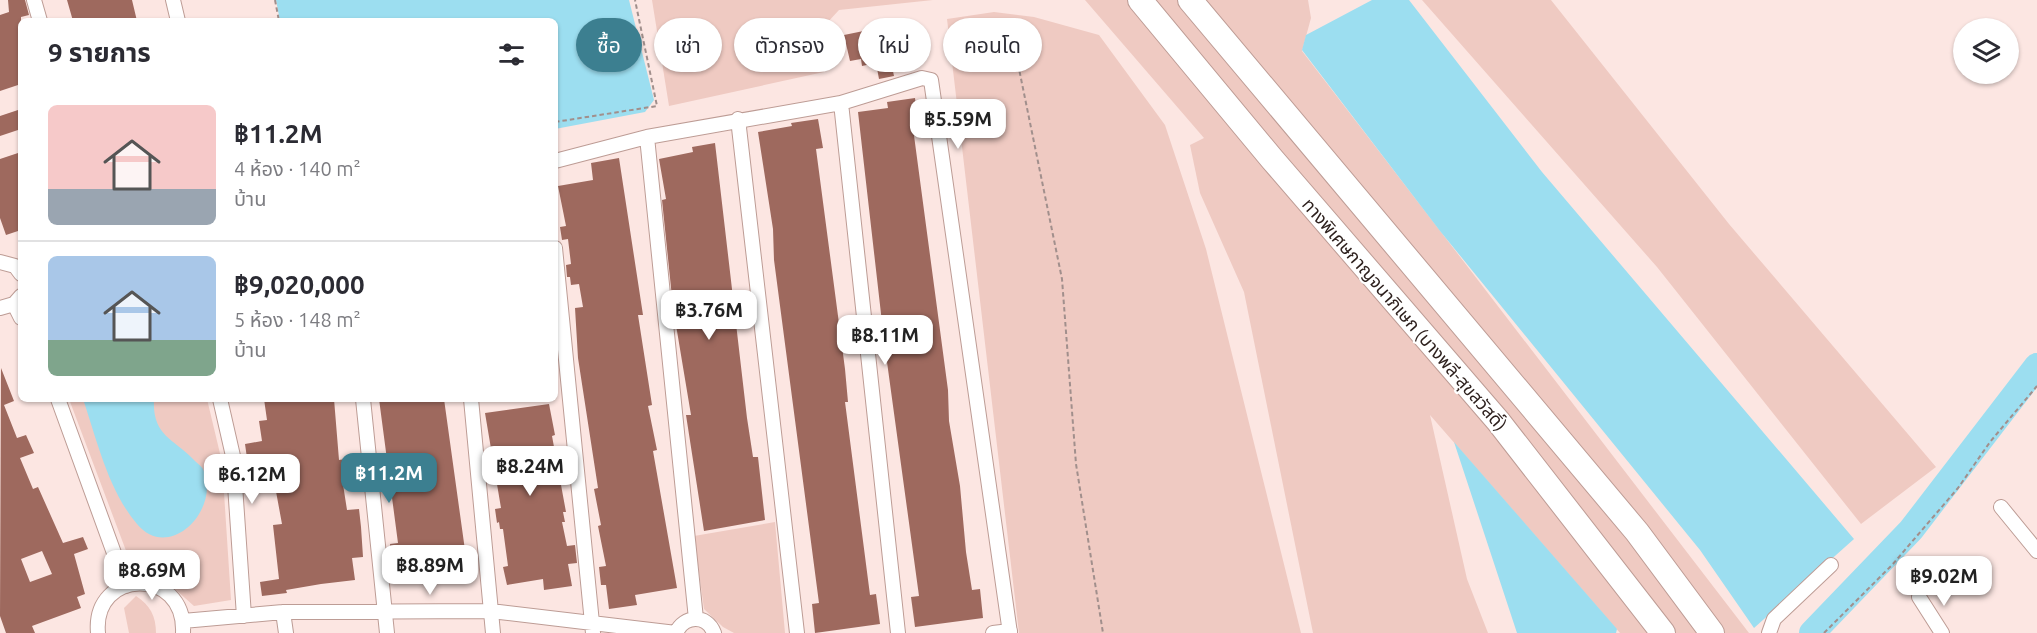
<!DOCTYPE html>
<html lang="th">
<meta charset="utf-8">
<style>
body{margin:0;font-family:Ubuntu,"Noto Sans Thai",sans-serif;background:#f7f7f7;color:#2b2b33;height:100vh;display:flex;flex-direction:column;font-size:22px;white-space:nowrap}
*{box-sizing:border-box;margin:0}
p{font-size:20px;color:#7c7c81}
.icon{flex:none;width:33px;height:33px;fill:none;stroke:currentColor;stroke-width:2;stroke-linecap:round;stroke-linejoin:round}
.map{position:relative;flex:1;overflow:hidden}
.sheet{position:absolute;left:18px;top:18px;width:540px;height:384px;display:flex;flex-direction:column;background:#fff;border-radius:9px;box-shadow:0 2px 4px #0004}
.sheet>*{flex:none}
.hud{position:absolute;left:576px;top:18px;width:570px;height:54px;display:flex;gap:12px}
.tools{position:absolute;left:1953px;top:18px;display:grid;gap:12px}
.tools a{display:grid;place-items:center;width:66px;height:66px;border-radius:50%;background:#fff;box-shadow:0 2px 4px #0004;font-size:30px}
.price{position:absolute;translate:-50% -51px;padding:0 14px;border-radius:12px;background:#fff;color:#222;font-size:20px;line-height:39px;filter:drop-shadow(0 2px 3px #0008)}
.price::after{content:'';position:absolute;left:50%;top:36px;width:18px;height:14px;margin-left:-9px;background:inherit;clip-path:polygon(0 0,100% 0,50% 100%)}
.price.selected{background:#3c7f90;color:#fff}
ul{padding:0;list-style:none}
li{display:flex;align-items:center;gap:18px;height:150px;padding:0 30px}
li+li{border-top:2px solid #e1e1e2}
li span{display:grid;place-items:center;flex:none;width:168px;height:120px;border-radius:9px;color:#555}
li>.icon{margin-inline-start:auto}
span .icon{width:72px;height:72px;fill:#fffc;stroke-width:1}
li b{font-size:26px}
h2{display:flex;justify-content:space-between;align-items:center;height:72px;padding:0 30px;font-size:26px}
.chip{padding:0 21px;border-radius:27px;background:#fff;box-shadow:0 2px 4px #0004;font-size:21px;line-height:54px}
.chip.selected{background:#3c7f90;color:#fff}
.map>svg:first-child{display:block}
.green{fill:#efcac2}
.water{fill:#9cdef0}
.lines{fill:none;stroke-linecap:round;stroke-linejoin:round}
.river{stroke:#9cdef0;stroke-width:26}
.building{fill:#9e695e;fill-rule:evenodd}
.street-casing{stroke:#bd9c95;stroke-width:16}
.highway-casing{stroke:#bd9c95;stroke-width:26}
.path{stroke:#a18f8c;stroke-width:2;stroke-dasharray:4.5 3;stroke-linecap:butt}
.street{stroke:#fff;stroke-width:14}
.highway{stroke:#fff;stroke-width:24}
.labels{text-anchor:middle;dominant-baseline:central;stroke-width:4.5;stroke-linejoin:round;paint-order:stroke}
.street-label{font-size:18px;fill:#2e211e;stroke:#fff}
</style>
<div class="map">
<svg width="2037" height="633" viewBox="0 0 2037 633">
<rect width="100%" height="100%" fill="#fce6e2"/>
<path class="green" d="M652 0H933L839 10 827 23 824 72 669 106Z
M1085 0H1308L1311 18 1302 51 1749 633H1620L1430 415 1467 579 1488 633H1313L1244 292 1200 193 1190 145 1204 138Z
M1422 0H1551L1729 224 1936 467 1861 524 1657 267Z
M994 12 1034 17 1099 35 1165 125 1206 249 1301 633H1019L947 19Z
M69 399H207L222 462 231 600 194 606 159 575 131 564Z
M775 522 785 633H734L723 627 704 609 694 536Z
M136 596C150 605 156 616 156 633H129L124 608Z"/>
<path class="water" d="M276 0H629L654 100 645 112 555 129V21H280Z
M1372 0H1409L1542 172 1854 539 1754 628 1700 550 1440 231 1302 50 1306 35Z
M83 399H154C152 435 172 438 193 459 196 462 201 466 203 469 222 509 169 563 137 524 108 490 97 440 83 399Z
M1454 442 1617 629 1616 633H1517Z"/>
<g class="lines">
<path class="river" d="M1812 633 1911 530 2037 366"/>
</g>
<path class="building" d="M8 0H25L29 15 21 17V84L0 91V15L9 12Z
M67 0H132L137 21H73Z
M921 25 926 50 890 57 894 76 879 79 876 63 862 66 861 59 850 61 844 35 883 27 884 31Z
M915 98 919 128H913L948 390 949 421 960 486 966 552 972 590 980 589 983 618 915 627 911 597 919 596 884 340 858 112 888 108 887 102Z
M21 109V129L0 136V116Z
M818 119 823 148 816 149 845 369 848 402H845L870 595 876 594 880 624 815 633 812 604 819 603 774 260 773 229 758 132 792 126 791 123Z
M715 143 747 418 753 457H758L765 520 704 531 686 415H691L673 307 662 200 666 199 659 159 693 152 692 147Z
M21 152V230L6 235 0 218V159Z
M619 158 643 315H638L652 405 648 406 657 450 653 451 677 588 635 595 637 605 609 609 606 585H601L599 567 606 566 598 526 601 525 594 489 598 488 578 358 575 308 583 307 579 284 571 285 570 277H567L566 265 571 264 568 239 562 240 560 227 566 226 558 186 593 180 591 163Z
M1 368 14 401 4 405 17 438 26 435 34 453 20 458 33 489 38 487 63 543 83 537 88 549 74 554 85 594 77 597 81 608 32 626 35 633H6L0 616ZM42 551 52 574 30 582 21 559Z
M264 399H334L339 460 351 458 354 477 342 478 347 510 359 509 361 527 363 557 352 558 355 580 321 584 286 590 287 593 262 596 260 582 279 579 273 525 282 524 275 486 266 487 261 456 247 458 245 444 262 441 259 421 267 420Z
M379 399H444L469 579 439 584 438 576 405 580 403 560 393 561 390 544 398 543Z
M549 404 555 435 552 436 566 512H563L565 522H562L567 546 575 545 577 563 568 564 572 586 544 590 543 579 507 585 503 567 508 566 503 529H500L499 522 497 523 495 509 501 508 485 413Z"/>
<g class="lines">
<g class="street-casing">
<path id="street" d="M34 0 40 21
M173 0 178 21
M841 103 898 633
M738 119 797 633
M647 137 696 619
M555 161 647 137 841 103 922 78 931 80 1010 633
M555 248 593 633
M0 262 15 266 21 274
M14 304 21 318
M0 308 14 304 21 296
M58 399 126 586
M220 399 233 456 244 616
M363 399 387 633
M471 399 493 633
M2001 507 2037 551
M1919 597 1942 633
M283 612 286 633
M183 621 283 612 491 611 676 633
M98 633C92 568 186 566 183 633
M676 633C684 615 707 614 714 633
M993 633 1010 631
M1769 633 1774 619 1831 565"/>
</g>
<g class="highway-casing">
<path id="highway" d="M1140 0 1272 159 1498 421 1663 633
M1190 0 1637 532 1712 633"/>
</g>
<path class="path" d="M275 0 279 21
M1009 20 1062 279 1076 464 1103 633
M555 122 657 106 635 0
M1824 633 1892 565 1958 488 1990 442 2037 386"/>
<use href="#street" class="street"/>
<use href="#highway" class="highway"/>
</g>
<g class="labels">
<g class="street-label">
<text transform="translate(1405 314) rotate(49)">ทางพิเศษกาญจนาภิเษก (บางพลี-สุขสวัสดิ์)</text>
</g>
</g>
</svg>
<div class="tools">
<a><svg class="icon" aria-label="layers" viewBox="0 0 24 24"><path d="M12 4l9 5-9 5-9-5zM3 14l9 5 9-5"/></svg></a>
</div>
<b class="price" style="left:958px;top:150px">฿5.59M</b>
<b class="price" style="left:709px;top:341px">฿3.76M</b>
<b class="price" style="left:885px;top:366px">฿8.11M</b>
<b class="price" style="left:530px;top:497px">฿8.24M</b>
<b class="price selected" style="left:389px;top:504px">฿11.2M</b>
<b class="price" style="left:252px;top:505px">฿6.12M</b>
<b class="price" style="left:430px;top:596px">฿8.89M</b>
<b class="price" style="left:152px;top:601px">฿8.69M</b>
<b class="price" style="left:1944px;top:607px">฿9.02M</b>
<div class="hud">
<a class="chip selected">ซื้อ</a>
<a class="chip">เช่า</a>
<a class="chip">ตัวกรอง</a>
<a class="chip">ใหม่</a>
<a class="chip">คอนโด</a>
</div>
<section class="sheet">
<h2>9 รายการ<svg class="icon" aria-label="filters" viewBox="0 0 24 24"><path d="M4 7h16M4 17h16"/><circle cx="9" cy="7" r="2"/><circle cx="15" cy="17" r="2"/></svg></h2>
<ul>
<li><span style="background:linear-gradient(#f6c9c9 70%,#9aa5b1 0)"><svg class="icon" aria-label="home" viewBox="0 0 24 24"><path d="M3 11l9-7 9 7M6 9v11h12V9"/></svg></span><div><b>฿11.2M</b><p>4 ห้อง · 140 m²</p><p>บ้าน</p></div></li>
<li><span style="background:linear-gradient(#a9c7e8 70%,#7fa58c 0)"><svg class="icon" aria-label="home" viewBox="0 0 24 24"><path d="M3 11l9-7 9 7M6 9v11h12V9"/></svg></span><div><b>฿9,020,000</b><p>5 ห้อง · 148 m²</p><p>บ้าน</p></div></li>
</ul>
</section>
</div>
